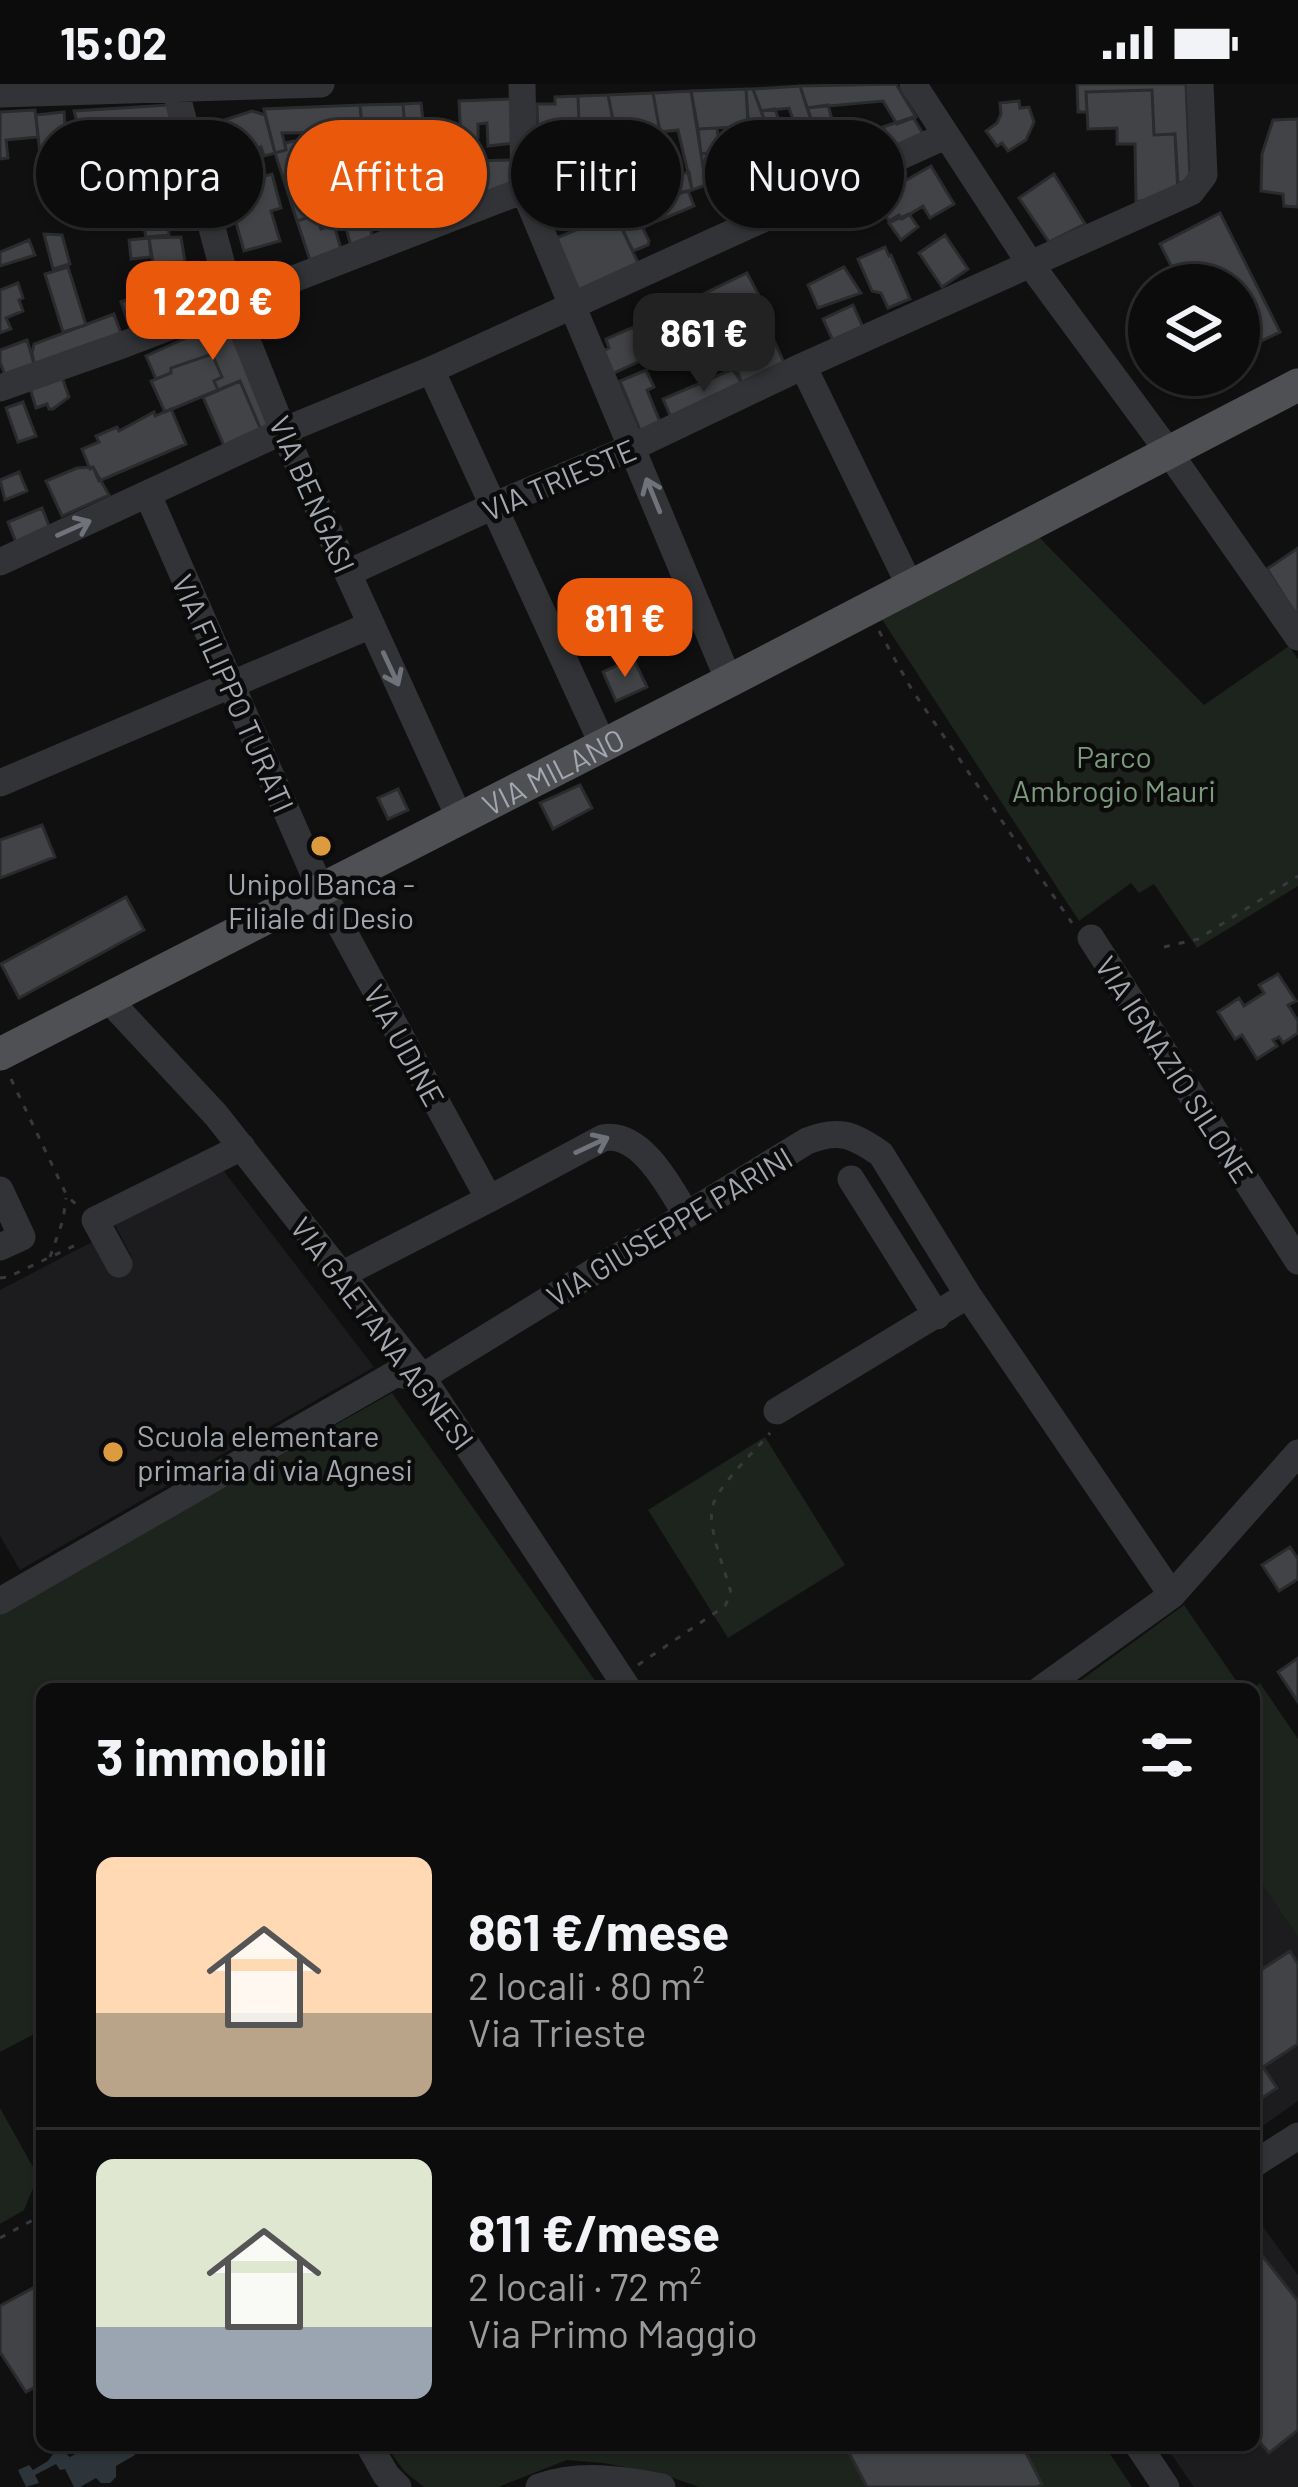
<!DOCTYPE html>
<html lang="it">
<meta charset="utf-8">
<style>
body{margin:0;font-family:Barlow,sans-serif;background:#1a1a1b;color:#f1f3f6;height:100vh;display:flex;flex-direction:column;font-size:45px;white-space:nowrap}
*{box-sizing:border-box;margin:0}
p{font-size:39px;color:#9a9b9d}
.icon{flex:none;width:66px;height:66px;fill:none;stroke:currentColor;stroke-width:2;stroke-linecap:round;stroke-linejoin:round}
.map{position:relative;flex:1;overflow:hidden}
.panel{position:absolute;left:36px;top:1599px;width:1224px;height:768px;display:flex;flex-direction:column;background:#0c0c0d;border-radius:18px;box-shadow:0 3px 9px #0004,0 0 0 3px #2c2c2e}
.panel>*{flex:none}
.hud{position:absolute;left:36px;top:36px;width:1227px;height:108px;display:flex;gap:24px}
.fabs{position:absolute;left:1128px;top:180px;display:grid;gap:24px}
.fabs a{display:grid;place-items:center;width:132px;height:132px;border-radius:50%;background:#0c0c0d;box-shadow:0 3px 9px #0004,0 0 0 3px #2c2c2e;font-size:60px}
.price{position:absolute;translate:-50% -102px;padding:0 27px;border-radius:24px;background:#ea580c;color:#fff;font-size:39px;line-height:78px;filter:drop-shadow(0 3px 6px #0008)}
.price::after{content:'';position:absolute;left:50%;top:72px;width:36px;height:27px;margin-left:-18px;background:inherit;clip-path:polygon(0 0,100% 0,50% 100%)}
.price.current{background:#222;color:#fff}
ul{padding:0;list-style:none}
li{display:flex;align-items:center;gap:36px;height:300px;padding:0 60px}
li+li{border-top:3px solid #2c2c2e}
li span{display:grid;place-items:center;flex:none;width:336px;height:240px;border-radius:18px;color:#555}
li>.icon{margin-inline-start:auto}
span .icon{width:144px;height:144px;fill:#fffc;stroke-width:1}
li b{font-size:51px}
h2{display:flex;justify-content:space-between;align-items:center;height:144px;padding:0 60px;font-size:51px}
.tag{padding:0 42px;border-radius:54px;background:#0c0c0d;box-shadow:0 3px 9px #0004,0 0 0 3px #2c2c2e;font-size:42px;line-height:108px}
.tag.current{background:#ea580c;color:#fff}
.status{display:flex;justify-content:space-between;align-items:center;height:84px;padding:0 60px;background:#0c0c0d;direction:ltr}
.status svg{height:33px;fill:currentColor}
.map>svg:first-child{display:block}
.built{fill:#1c1c1e}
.green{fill:#1d231d}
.water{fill:#2d353a}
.building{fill:#424346;stroke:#2a2b2d;stroke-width:3}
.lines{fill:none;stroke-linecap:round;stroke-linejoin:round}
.path{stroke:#38393d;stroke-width:3;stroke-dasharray:6 9;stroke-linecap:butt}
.minor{stroke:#323336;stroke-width:27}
.major{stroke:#4e5054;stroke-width:33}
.oneway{stroke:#707379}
.poi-dot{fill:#db9b3e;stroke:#0b0b0c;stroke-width:4.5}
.labels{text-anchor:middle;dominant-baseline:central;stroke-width:9;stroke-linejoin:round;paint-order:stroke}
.street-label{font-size:30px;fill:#a3a8b0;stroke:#0b0b0c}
.park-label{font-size:30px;fill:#7c9a7c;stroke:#0b0b0c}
.poi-label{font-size:30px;fill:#a3a8b0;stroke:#0b0b0c}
</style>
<div class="status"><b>15:02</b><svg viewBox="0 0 49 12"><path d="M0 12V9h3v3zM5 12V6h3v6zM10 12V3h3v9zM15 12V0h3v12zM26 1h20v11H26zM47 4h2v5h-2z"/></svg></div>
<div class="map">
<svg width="1298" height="2403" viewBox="0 0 1298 2403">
<rect width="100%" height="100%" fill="#101011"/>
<path class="built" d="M223 1086 374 1283 20 1486 0 1452V1206L92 1158 107 1186 132 1174 115 1141Z
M1254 1789 1298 1853V2017L1254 2048Z
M1254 2130 1298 2191V2403H1194L1165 2361H1254Z"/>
<path class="green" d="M1038 452 1204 621 1289 562 1298 575V802L1197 864 1154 800 1139 809 1131 799 1079 837 881 534Z
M392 1309 601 1605H42V1946L0 1968V1529Z
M765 1353 845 1481 728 1554 648 1426Z
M1184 1521 1242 1605H1068H1069Z
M1260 1599 1298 1655V1853L1254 1789V1605H1252Z
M0 2024 38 2092 24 2126 0 2140Z
M385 2361H845L867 2403H700L658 2389 603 2379 567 2376 498 2403H424L405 2388Z
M1022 2361H1104L1132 2403H1037L1042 2399Z"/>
<path class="water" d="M91 2361H130L135 2371 116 2382V2393L110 2399H101L96 2394 80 2403H74L65 2385 60 2386 56 2380 35 2391 39 2399 26 2403 18 2386 29 2381 33 2386 48 2377 55 2367H63L70 2373Z"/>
<path class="building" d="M896 0 916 33 897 40 883 17 807 24 800 2Z
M1077 0H1186L1190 95 1178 100 1175 50 1154 51 1152 6 1086 8 1087 28H1078Z
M800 2 821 64 805 70 789 24 761 27 753 5Z
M746 5 749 47 735 48V43L698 45 691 7Z
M746 5H753L766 40 748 41Z
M1152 6 1154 51 1175 50 1178 110 1136 118 1135 60H1117V44L1088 45 1086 8Z
M691 7 706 101 692 106 678 46 660 48 653 9Z
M653 9 660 48 639 52 647 95 663 92 667 111 631 124 608 11Z
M608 11 623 89 590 94 579 41 578 12Z
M578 12 579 41 557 42 558 51H538L537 20H555V13Z
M512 15 514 59 488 62 487 39 478 40V54L461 55 459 17Z
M1019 17 1020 24 1029 23 1034 38 1026 56 1008 67 1002 59 997 62 986 47 997 39 1001 30 1000 19Z
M421 19 425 55 406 57 403 20Z
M403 20 407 75 392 77 390 49 363 51 360 21Z
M169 21 179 59 105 66 107 76 88 80 74 27Z
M360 21 363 60 351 62 349 48 282 49 286 66 275 69 264 25Z
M828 21 838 57 821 64 807 24Z
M775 25 791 71 778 75 761 27Z
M35 26 38 53 6 56 8 74 0 75V28Z
M252 27 265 31 275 69 264 72 261 63 214 80 203 43Z
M64 28 65 43 70 42 72 68 40 71 36 31Z
M913 33 926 55 895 69 883 43Z
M1298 35V123L1284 122 1283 110 1261 107 1262 70 1273 36Z
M717 44 720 67 701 70 698 45Z
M390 49 396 125 369 127 363 51Z
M294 57 316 131 297 137 275 69 286 66 285 59Z
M363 60 369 124 349 127 346 92 351 91V62Z
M155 61 160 81 184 76 189 99 166 107 148 108 137 63Z
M452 62 454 94 425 96 423 64Z
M821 64 830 86 817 91 805 70Z
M720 67 725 101 707 104 701 70Z
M107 76 119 123 100 129 88 80Z
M403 76 408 137 402 139 400 122H395L392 77Z
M512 76 517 102 461 119 460 96 475 92 474 77Z
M931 82 954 120 930 134 923 122 902 135 899 131 889 137 875 114Z
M689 88 692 106 667 111 664 94Z
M272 90 281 124 271 127 280 157 244 167 226 103Z
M1054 90 1085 140 1049 158 1019 114Z
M788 92 797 112 764 127 755 107Z
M145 97 148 108 166 107 169 151 146 153 135 101Z
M688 107 694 122 658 137 650 118Z
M633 123 649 157 648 161 633 167 615 130Z
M369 124 372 154 351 162 344 137 350 135 349 127Z
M1220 129 1280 248 1239 268V201H1181L1160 160Z
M615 130 640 183 579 211 554 155Z
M909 130 918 143 901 156 889 139Z
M316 131 321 145 334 141 341 165 310 176 297 137Z
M44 150 62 151 70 180 53 185Z
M945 151 968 185 942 203 919 169Z
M181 153 185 178 153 179 149 154Z
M149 154 151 173 131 175 129 156Z
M29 156 35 171 0 182V168Z
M885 163 889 172 891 171 910 215 888 224 881 209 872 207 858 175Z
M68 183 86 241 63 248 45 190Z
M844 183 861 209 818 224 808 201Z
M747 189 765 223 712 247 697 213Z
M214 192 220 214 198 223 190 201Z
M18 199 23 214 19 216 23 227 6 234 11 245 0 249V206Z
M190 201 198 223 178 231 170 209Z
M158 204 170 237 151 244 139 211Z
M139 211 151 244 132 250 121 218Z
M853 221 865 248 835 261 823 235Z
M114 230 123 255 35 283 32 269 34 260Z
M750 230 752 234 756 232 769 254 772 252 789 290 747 309 730 279 739 275 724 243Z
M226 236 272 341 261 346 240 297 218 306 214 297 222 293 212 270 171 284V289L156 295 146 272Z
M645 238 659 268 612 290 602 267 609 264 606 255Z
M27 256 35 283 6 294 0 278V266Z
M212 270 222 293 214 297 218 306 165 328 151 297 171 289V284Z
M733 285 735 289H738L745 307 673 338 663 315Z
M646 286 654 303 647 306 662 343 642 351 620 297Z
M61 290 69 313 53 325H49L47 320 36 324 29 301Z
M240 297 261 346 225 364 203 313Z
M23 318 36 352 18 358 6 324Z
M171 325 186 360 99 397 93 383 90 385 82 365 99 358 96 352 117 343 119 347 154 328 155 332Z
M93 383 109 411 62 432 46 397 77 384Z
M19 388 27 407 5 416 0 396Z
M42 424 53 452 19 466 8 438Z
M1298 464V531L1297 532 1267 485Z
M633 574 647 603 616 617 603 588Z
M580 701 592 724 553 745 540 719Z
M398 705 408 726 388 735 378 714Z
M42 741 55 773 0 794V756Z
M126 813 144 846 19 914 1 880Z
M1278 890 1296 917 1288 921 1298 937V949L1283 959 1279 953 1273 956 1277 962 1257 975 1242 951 1235 955 1218 928 1239 914 1244 922 1264 909 1259 901Z
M1290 1463 1298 1475V1495L1279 1507 1262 1481Z
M1298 1574V1618L1278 1588Z
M1290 1867 1298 1880V1960L1263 1983 1277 2004 1254 2019V1881L1258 1888Z
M1256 2164 1298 2217V2346L1269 2369 1254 2351Z
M42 2199V2299L26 2308 0 2268V2222Z
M845 2361H1022L1042 2400 1037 2403H867Z"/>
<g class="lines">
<path class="path" d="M879 547 912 606 1072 839
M1164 863 1198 855 1298 792
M11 995 67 1112 79 1123
M50 1173 63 1136 66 1114
M0 1194 8 1193 78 1160
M638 1581 725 1522 731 1509C726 1489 708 1445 712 1425 715 1404 756 1366 770 1349
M0 2154 42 2131"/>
<path class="minor" d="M522 0 524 106 729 597
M913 0 1031 181 1168 367 1298 553
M175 5 232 219 283 347 460 735
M0 10 321 0
M803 282 910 502
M431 286 603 661
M0 304 125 260 524 106
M148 411 321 806 489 1115 343 1190
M0 478 283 347 431 286 945 52
M348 489 493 422 633 363 803 282 1191 108 1204 91 1200 0
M0 699 371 541
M1091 854 1298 1177
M108 915 216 1031 422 1293 628 1605
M851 1095 937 1232
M0 1106 22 1153 0 1163
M489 1115 603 1054C640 1046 670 1103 686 1130
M119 1180 95 1136 242 1063
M777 1327 968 1211
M0 1517 395 1290 422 1293 807 1057C839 1044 854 1051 881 1070L968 1211 1172 1511
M1041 1605 1172 1511 1298 1369
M1254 2080 1298 2052
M369 2361 386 2391 398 2403
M1138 2361 1166 2403
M539 2403C579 2389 622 2395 662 2403"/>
<path class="major" id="s1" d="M0 970 729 597 1298 301"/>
</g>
<defs><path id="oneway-shaft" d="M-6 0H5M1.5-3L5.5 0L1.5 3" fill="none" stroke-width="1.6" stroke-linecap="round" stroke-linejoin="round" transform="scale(3)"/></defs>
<g class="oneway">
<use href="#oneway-shaft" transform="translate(653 411) rotate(-112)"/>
<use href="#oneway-shaft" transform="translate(74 444) rotate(-24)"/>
<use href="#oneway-shaft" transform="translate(391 585) rotate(65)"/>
<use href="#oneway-shaft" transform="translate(592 1061) rotate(-25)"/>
</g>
<g class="poi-dot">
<circle cx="321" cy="762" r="12"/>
<circle cx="113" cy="1368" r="12"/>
</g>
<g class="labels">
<g class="street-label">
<text transform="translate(559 395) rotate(-23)">VIA TRIESTE</text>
<text transform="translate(313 410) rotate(66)">VIA BENGASI</text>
<text transform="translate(234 609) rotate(66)">VIA FILIPPO TURATI</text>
<text stroke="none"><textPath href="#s1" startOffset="621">VIA MILANO</textPath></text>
<text transform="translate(405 961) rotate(61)">VIA UDINE</text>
<text transform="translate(1175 985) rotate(57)">VIA IGNAZIO SILONE</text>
<text transform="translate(669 1142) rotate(-31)">VIA GIUSEPPE PARINI</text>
<text transform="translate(383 1249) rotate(53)">VIA GAETANA AGNESI</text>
</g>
<g class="park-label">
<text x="1114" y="672">Parco<tspan x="1114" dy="34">Ambrogio Mauri</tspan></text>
</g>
<g class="poi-label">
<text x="321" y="799">Unipol Banca -<tspan x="321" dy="34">Filiale di Desio</tspan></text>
<text x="137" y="1351" text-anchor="start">Scuola elementare<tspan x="137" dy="34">primaria di via Agnesi</tspan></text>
</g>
</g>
</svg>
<div class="fabs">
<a><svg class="icon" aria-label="layers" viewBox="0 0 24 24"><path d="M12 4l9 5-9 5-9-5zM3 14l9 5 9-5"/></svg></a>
</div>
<b class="price" style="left:213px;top:279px">1 220 €</b>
<b class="price current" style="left:704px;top:311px">861 €</b>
<b class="price" style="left:625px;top:596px">811 €</b>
<div class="hud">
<a class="tag">Compra</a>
<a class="tag current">Affitta</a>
<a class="tag">Filtri</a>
<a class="tag">Nuovo</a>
</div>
<section class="panel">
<h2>3 immobili<svg class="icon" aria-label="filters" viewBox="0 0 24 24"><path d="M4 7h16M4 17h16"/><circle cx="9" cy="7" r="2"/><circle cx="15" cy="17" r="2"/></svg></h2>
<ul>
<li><span style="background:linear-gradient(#ffd9b3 65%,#b9a48a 0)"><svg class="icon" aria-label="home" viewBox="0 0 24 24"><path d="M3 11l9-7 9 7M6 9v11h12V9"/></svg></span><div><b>861 €/mese</b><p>2 locali · 80 m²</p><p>Via Trieste</p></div></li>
<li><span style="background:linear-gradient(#dfe7d0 70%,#9aa5b1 0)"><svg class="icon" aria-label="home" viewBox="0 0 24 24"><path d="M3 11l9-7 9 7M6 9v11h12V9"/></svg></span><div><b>811 €/mese</b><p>2 locali · 72 m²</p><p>Via Primo Maggio</p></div></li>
</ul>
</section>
</div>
